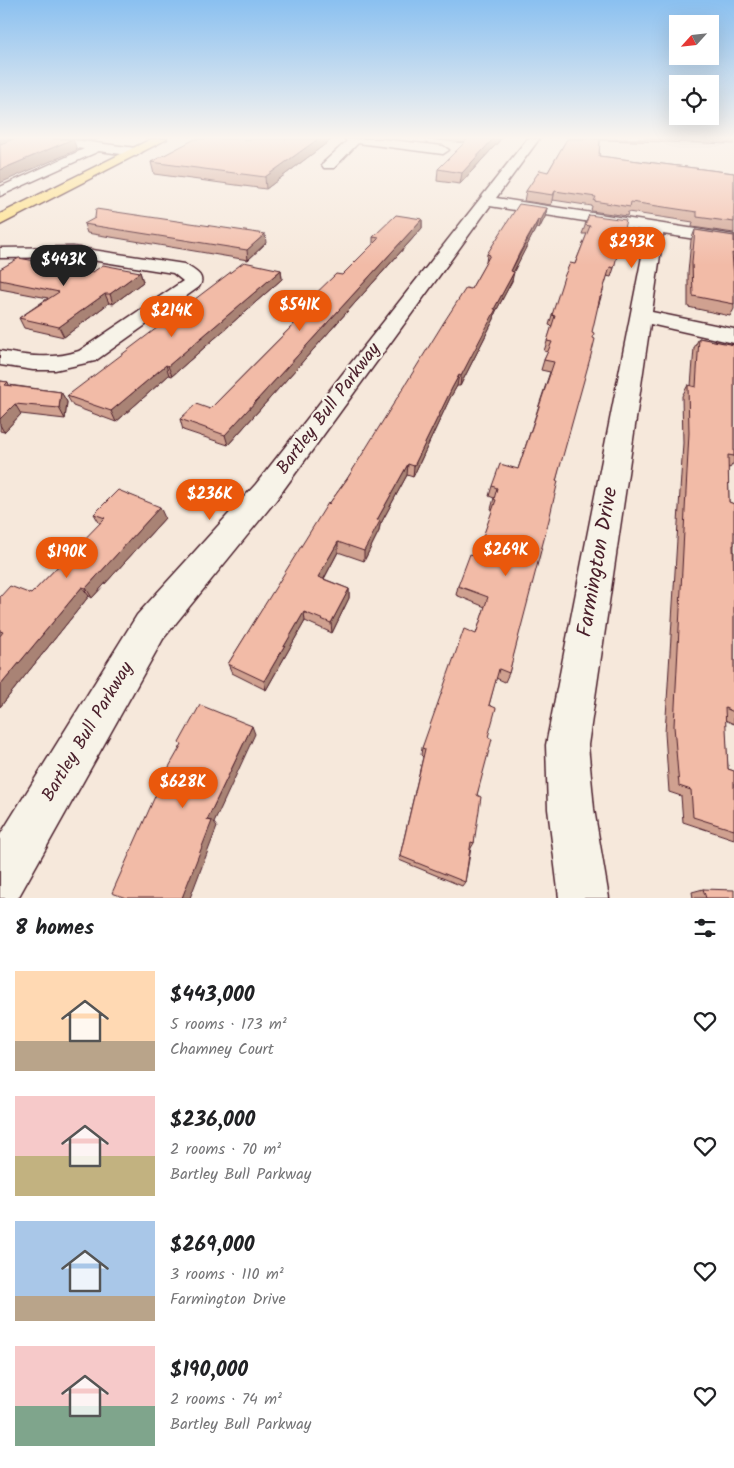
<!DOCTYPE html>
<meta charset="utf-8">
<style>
body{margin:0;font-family:Kalam,sans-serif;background:#f6f6f6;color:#202124;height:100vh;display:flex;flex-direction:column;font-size:19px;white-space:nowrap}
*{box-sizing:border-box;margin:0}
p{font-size:16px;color:#757577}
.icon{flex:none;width:28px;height:28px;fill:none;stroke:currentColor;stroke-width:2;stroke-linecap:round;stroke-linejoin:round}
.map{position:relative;height:898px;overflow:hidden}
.side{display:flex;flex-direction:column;background:#fff;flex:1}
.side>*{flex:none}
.needle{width:32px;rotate:243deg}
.buttons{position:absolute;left:669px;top:15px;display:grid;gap:10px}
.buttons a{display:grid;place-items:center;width:50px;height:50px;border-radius:0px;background:#fff;box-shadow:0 5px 20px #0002;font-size:25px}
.price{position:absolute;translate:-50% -42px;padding:0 11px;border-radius:18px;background:#ea580c;color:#fff;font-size:16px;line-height:32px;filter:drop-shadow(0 1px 2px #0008)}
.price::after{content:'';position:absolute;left:50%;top:30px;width:15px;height:11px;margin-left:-8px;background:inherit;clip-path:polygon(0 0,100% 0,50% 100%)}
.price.selected{background:#222;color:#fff}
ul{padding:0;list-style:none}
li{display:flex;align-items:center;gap:15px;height:125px;padding:0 15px}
li span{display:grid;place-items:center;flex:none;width:140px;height:100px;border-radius:0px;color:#555}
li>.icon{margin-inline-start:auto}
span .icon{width:60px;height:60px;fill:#fffc;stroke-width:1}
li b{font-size:21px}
h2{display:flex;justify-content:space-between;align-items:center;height:60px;padding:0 15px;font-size:21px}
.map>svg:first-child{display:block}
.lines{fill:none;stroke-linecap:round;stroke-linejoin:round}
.minor-casing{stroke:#4a1f2b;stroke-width:3}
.major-casing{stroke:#4a1f2b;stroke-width:3}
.minor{fill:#f7f3e8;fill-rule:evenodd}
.major{fill:#ffdf80;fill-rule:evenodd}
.wall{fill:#d0a190;stroke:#4a1f2b}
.shaded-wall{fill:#a98375;stroke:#4a1f2b}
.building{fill:#f2bba7;stroke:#4a1f2b}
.labels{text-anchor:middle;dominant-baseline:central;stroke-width:4.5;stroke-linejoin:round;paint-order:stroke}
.street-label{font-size:18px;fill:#4a1f2b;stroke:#f7f3e8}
.near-street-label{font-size:21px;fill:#4a1f2b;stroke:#f7f3e8}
</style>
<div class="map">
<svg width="734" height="898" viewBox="0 0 734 898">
<rect width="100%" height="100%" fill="#f6e8db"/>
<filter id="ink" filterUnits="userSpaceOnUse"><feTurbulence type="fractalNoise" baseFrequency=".02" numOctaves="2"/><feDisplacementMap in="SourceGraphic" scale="10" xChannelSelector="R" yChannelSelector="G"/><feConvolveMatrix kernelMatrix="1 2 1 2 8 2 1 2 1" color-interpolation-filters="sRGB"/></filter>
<g filter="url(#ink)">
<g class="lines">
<g class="minor-casing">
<path id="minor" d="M30 139H65L136 148 142 152 136 156 99 151 0 196V187L84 149 36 143Z
M345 139H382L443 146 449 150 443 154 358 143 334 168H324L322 165 324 162 347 141Z
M527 139H539L496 198 734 235V245L663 234 652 312 734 329V343L650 324 588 745 594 809 609 898H559L548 809 546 745 647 231 490 206 276 500 163 639 18 898H0V835L137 615 256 484Z
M73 247 184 264C193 270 207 275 199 287L95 361 55 370H33L0 365V351C26 356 53 360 79 351L183 281 173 273 73 257 0 258V248Z"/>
</g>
<g class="major-casing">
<path id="major" d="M151 139H167L0 225V214Z"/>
</g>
<use href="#minor" class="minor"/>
<use href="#major" class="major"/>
</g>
<path class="wall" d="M81 139H98L94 141Z
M332 139 266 189 154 174 151 162Z
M428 139H501L460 184 437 181 438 169 465 143Z
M567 139H734V144L600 140 599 156 734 173V233L692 227 693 222 628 212 627 216 591 211 592 206 553 200 551 205 524 201 526 191 548 172Z
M547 208 545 217 539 229 536 228 513 272 512 281 495 313 494 319 460 386H457L450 398 413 477 407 475 380 525 379 531 364 561 338 552 324 579 349 589V598L332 633 305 621 266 690 232 673 228 664 329 504 347 479 471 289 486 263 487 254Z
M589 215 614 268 611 277 607 276 601 297 598 307H597L556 481 509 673 505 682 496 678 489 705 488 737 477 795 474 843 471 848 465 882 462 886 399 860 423 757 421 755 422 748 476 634 485 607 456 595 458 586 476 556 493 510 491 509 494 498 489 496 492 486 518 469 550 372 541 370 544 360 548 352 544 351 552 326 549 325 552 315 575 264 587 234H582Z
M422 219V228L228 445 183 430 180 419 210 409 309 309 308 301 342 275 373 244V237Z
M84 224 266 243 248 260 87 233Z
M695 230 734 236V265H733L734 277V309L730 316 688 307V273L691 240Z
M0 269 93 272H140L143 282 113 304 109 303 64 337 24 328 19 318 48 298 0 289Z
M281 270 282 279 172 376 169 375 116 422 73 406 67 396Z
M699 338 734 345V462L730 468 728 467 729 502 734 504V558L733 557 734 586V724L725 720 728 769 734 771V839L683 822 681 796 669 792 665 733 683 443 682 396 688 385 691 386 694 348Z
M0 381 8 382 9 385 61 392 67 402 65 419 21 414 4 432 0 431Z
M94 514 165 518 92 598 89 596 0 707V597L31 594 100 524Z
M703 889 734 898H693L692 892Z"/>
<path class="shaded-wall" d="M0 139H14L0 145Z
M73 139 77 150 0 183V170Z
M318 139H332L266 189 265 177Z
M493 139H501L460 184 462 173Z
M555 191 553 200 551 205 553 195Z
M547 208 545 217 539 229 541 220Z
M422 219V228L228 445 225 435Z
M538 220 536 228 509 281 511 271Z
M265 234 266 243 248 260 247 250Z
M281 270 282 279 172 376 168 366Z
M140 272 143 282 113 304 110 294Z
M514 272 512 281 495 313 494 319 460 386 461 376 494 309Z
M105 294 109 303 64 337 59 327Z
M166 365 169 375 116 422 111 411Z
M459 375 457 386 450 398 413 477 414 466 452 388Z
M61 392 67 402 65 419 59 408Z
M15 404 21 414 4 432 0 425V419Z
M408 464 407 475 380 525 379 531 364 561V551L377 520Z
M160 507 165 518 92 598 86 588Z
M338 542V552L320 586 318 577Z
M82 587 89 596 0 707V686Z
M349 589V598L332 633 331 623Z
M304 612 305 621 266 690 264 681Z
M252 726 255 734 214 823 217 827 190 898H182L207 820Z"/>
<path class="building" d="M14 139H73L0 170V144Z
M195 139H318L265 177 151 162Z
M468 139H493L462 173 438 169Z
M567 139H600L599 156 734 173V222L697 217V212L631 202 630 207 594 201 596 197 555 191 553 195 526 191 540 170 548 172Z
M519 204 547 208 541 220H538L520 252 511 271 514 272 494 309H496L461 376 459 375 452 388 414 466 408 464 377 520 380 521 364 551 338 542 318 577 349 589 331 623 304 612 264 681 228 664 328 503 329 504 347 479 444 322 466 288 471 289 490 255 487 254Z
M96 209 265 234 247 250 84 224 95 218Z
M396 215 422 219 225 435 180 419 196 404 210 409 315 303 308 301 336 274 342 275 379 238 373 237Z
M589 215 626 220 614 268 610 267 601 297H600L592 332 594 333 593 338 595 339 591 355 556 481H558L549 520 509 673 499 669 489 705 496 708 488 737 492 739 477 795 481 797 474 843 471 842 465 882 400 856 425 749 422 748 464 629 476 634 488 597 458 586 470 554 476 556 496 500 494 499 497 488 492 486 500 464 518 469 554 362 544 360 552 342 547 341 555 316 552 315 564 277 570 263 575 264 590 226 585 225Z
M695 230 734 236V254L732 253 734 277V304L693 296 692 262Z
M19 258 93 272 103 265 140 272 110 294H105L59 327 19 318 59 292 0 280V269Z
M244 262 281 270 168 366 166 365 111 411 67 396Z
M699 338 734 345V456L728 455 729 502 734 504V545H733L734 586V712L725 708 728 769 734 771V830L693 817 691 790 679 786 674 726 689 433 688 385 696 387Z
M0 381 8 382 5 385 61 392 59 408 15 404 0 419Z
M118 490 160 507 86 588 82 587 0 686V636L3 632 0 631V597L10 586 31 594 105 518 94 514Z
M200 705 252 726 207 820 212 821 182 898H126L112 893 165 774 182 744 179 743Z
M703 889 734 890V898H706Z"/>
</g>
<linearGradient id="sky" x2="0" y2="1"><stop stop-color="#8ac0f0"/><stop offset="0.52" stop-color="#fbf5ef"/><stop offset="1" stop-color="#fbf5ef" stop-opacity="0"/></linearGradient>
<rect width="734" height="265" fill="url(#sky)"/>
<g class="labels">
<g class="street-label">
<text transform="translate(329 409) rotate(-53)">Bartley Bull Parkway</text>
<text transform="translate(88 732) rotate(-59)">Bartley Bull Parkway</text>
</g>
<g class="near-street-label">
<text transform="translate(598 562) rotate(-80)">Farmington Drive</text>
</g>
</g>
</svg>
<div class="buttons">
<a><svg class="needle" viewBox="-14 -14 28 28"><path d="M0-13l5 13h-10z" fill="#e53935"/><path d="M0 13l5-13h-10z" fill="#757577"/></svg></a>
<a><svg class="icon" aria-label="locate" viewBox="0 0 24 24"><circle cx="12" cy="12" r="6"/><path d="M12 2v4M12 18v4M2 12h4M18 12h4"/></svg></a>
</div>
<b class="price" style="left:632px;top:269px">$293K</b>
<b class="price selected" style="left:64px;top:287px">$443K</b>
<b class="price" style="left:300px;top:332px">$541K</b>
<b class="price" style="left:172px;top:338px">$214K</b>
<b class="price" style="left:210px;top:521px">$236K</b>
<b class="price" style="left:506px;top:577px">$269K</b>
<b class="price" style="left:67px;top:579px">$190K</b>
<b class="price" style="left:183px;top:809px">$628K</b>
</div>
<section class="side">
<h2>8 homes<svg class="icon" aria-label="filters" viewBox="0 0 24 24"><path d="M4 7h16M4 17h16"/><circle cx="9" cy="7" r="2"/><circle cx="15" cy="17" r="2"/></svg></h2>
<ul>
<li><span style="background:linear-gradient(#ffd9b3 70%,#b9a48a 0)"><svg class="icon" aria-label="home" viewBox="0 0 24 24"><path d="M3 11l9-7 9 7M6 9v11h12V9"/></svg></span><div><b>$443,000</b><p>5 rooms · 173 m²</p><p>Chamney Court</p></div><svg class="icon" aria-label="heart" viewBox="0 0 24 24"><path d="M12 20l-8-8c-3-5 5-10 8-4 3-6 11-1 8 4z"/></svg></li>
<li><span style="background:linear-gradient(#f6c9c9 60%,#c2b280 0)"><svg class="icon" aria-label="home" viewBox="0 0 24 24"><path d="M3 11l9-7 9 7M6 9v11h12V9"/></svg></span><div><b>$236,000</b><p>2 rooms · 70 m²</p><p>Bartley Bull Parkway</p></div><svg class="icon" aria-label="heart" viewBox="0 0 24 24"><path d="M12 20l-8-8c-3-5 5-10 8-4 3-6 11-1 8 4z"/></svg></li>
<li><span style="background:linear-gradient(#a9c7e8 75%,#b9a48a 0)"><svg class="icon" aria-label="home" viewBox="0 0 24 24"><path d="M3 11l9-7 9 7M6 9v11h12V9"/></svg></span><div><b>$269,000</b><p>3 rooms · 110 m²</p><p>Farmington Drive</p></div><svg class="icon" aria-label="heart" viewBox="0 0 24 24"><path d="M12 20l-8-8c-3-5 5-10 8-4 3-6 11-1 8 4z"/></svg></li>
<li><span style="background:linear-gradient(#f6c9c9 60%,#7fa58c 0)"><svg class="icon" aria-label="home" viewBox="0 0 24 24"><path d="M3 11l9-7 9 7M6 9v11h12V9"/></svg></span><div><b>$190,000</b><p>2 rooms · 74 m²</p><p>Bartley Bull Parkway</p></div><svg class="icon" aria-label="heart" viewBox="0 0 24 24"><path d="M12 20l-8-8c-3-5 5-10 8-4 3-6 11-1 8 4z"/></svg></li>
</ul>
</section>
